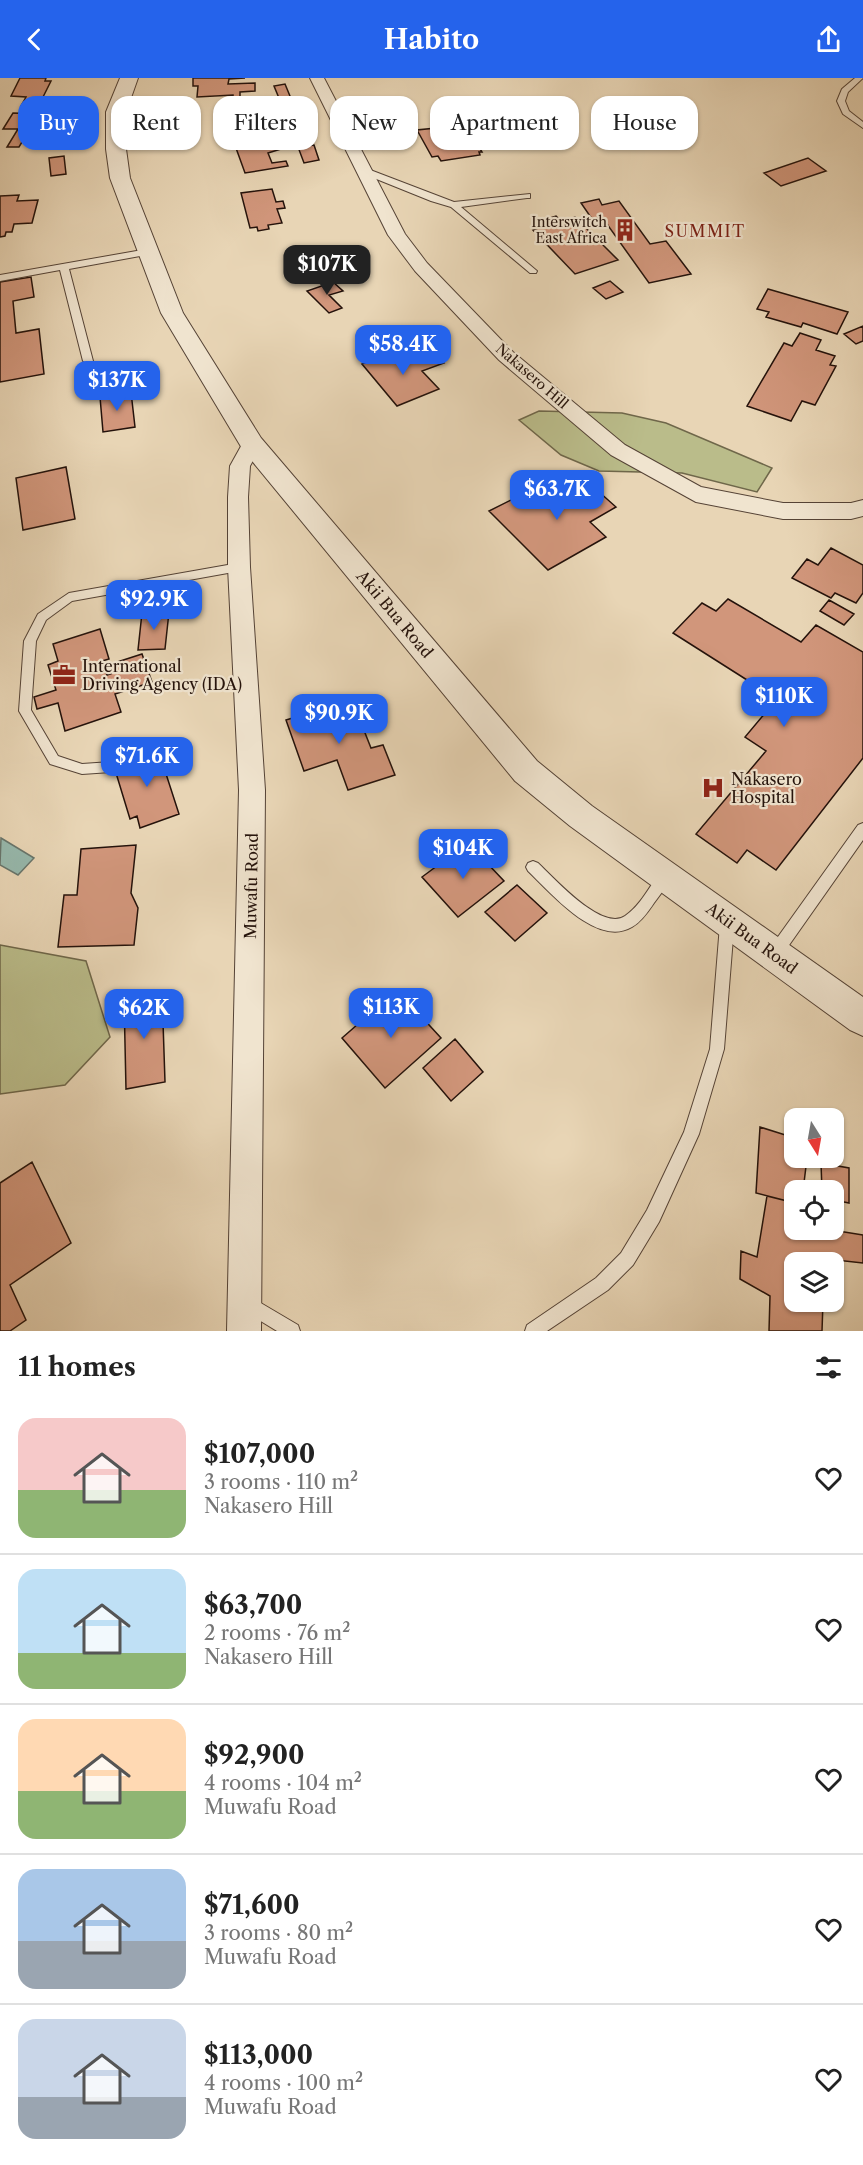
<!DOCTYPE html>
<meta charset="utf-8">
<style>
body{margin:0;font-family:"Libre Caslon Text",serif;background:#f6f6f6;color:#222;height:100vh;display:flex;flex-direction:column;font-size:22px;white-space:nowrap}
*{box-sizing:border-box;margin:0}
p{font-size:20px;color:#767676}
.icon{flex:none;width:33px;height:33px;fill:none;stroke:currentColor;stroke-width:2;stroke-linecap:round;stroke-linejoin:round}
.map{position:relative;height:1253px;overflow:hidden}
.side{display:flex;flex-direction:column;background:#fff;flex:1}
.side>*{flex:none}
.banner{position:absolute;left:18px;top:18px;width:828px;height:54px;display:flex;gap:12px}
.needle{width:39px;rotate:169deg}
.fabs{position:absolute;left:784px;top:1030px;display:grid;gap:12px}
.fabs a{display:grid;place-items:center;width:60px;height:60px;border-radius:12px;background:#fff;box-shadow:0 2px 4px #0004;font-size:30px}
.price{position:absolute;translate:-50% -51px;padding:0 14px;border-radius:12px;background:#2563eb;color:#fff;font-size:20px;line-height:39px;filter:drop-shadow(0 2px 3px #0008)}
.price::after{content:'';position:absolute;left:50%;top:36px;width:18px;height:14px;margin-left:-9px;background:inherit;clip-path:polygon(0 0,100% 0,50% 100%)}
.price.selected{background:#222;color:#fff}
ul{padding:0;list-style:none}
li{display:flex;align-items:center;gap:18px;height:150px;padding:0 18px}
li+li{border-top:2px solid #e0e0e0}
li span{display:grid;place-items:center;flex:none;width:168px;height:120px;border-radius:18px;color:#555}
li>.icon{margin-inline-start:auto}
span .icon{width:72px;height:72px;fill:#fffc;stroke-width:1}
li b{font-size:26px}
h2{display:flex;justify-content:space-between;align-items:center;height:72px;padding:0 18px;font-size:26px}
.pill{padding:0 21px;border-radius:18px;background:#fff;box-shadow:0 2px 4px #0004;font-size:21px;line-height:54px}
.pill.selected{background:#2563eb;color:#fff}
header{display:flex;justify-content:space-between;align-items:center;height:78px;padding:0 18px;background:#2563eb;color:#fff;font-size:27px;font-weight:800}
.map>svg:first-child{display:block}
.green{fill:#babc8a;stroke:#6f674a;stroke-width:1.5}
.water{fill:#97b9ad;stroke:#69766c;stroke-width:1.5}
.building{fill:#d1967b;stroke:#24120b;stroke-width:1.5}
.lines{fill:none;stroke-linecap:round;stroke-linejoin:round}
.service-casing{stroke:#554336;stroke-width:2}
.minor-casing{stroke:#554336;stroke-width:2}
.tertiary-casing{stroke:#554336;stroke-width:2}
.service{fill:#f0e4cf;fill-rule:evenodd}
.minor{fill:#f0e4cf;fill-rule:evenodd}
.tertiary{fill:#f0e4cf;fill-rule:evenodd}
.labels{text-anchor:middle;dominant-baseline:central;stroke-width:4.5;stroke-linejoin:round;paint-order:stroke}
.far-poi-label{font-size:14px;fill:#24120b;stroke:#f0e4cf;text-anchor:end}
.far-street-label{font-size:14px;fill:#24120b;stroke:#f0e4cf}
.far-quarter-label{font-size:16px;letter-spacing:1.5px;fill:#7a1f14;stroke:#f0e4cf}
.street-label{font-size:16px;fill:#24120b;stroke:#f0e4cf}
.poi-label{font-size:16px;fill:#24120b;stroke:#f0e4cf;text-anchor:start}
</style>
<header><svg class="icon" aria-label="back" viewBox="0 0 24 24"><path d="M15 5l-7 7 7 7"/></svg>Habito<svg class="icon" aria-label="share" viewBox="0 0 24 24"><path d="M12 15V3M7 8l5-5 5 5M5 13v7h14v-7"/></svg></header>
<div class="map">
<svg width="863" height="1253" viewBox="0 0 863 1253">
<rect width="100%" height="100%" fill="#e8d5b5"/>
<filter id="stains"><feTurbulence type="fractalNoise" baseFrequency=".00333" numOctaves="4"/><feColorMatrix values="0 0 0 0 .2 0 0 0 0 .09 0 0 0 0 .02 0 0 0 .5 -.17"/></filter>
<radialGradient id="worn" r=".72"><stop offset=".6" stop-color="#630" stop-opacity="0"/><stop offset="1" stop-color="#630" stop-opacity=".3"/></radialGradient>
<path class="green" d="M539 333 622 335 666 345 772 390 757 414 682 395 599 393 561 377 519 342Z
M0 867 86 883 110 959 65 1007 0 1016Z"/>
<path class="water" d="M1 760 34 780 18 797 0 787Z"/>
<path class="building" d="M20 0H46L45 3H51L38 29 21 28 26 19 11 18Z
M193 0H245L229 1 228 6 255 5V13L240 14V27L222 28V22L233 21V17L197 19 198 8H193Z
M285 6 292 23 281 25 274 8Z
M13 35 39 36 19 69H7L18 51H3Z
M466 47 482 74H479L480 77 441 83 438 78 432 79 417 52Z
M278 63 281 71 268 75 272 85 286 83 288 88 245 95 236 70Z
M314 67 319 82 304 85 298 69Z
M64 78 66 96 51 98 49 80Z
M808 80 826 93 781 108 764 95Z
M272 111 276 124 283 123 285 130 277 131 282 145 268 147 269 151 258 153 257 149 250 150 241 115Z
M19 117 17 123 38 122 32 145 14 146 12 154H6L5 158 0 159V118Z
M599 121 602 127 619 123 650 166 666 163 691 196 649 205 602 139 592 141 581 125Z
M556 138 562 144 575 139 618 182 575 196 533 152 542 149 537 144Z
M31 199 34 219 13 223 16 255 39 251 44 296 0 304V204Z
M610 203 623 214 606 221 593 210Z
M333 204 343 213 329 217 342 230 329 235 307 213Z
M768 211 848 234 837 256 803 245 801 249 766 239 769 234 757 231Z
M863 248V263L856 266 844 256Z
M800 255 821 262 816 272 835 278 830 287 836 288 815 327 802 323 791 343 747 328 784 265 792 268Z
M398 272 409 285 435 275 444 285 422 293 439 311 397 328 362 286Z
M131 314 135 349 103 354 100 319Z
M66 389 75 441 23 452 16 400Z
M580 397 616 429 590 444 606 459 548 492 489 433 515 420 523 427Z
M831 470 863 487V515L856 525 835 515 831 520 792 500 807 481 818 487Z
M728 521 801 564 816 547 863 574V680L776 792 747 772 737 785 696 756 766 673 745 659 777 621 673 555 702 525 716 533Z
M829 522 854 536 844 547 820 533Z
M169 534 165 571 138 572 142 535Z
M100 551 109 581 102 583 107 597 116 594 114 585 142 576 152 604 115 616 121 634 65 653 58 625 37 631 34 619 56 612 48 587 58 583 53 566Z
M352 622 371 670 383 667 395 697 348 712 337 682 304 693 286 642Z
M157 668 179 736 140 750 137 738 130 741 116 695 128 691 124 679Z
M468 765 504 803 458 839 422 799Z
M136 767 131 815 138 830 134 867 58 869 64 817H77L81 771Z
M517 807 547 835 515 863 485 834Z
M397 912 441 960 385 1010 342 960Z
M162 914 165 1004 126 1011 124 920Z
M455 961 483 994 451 1023 423 990Z
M760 1049 795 1060V1080H807L803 1113H795V1125L756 1115Z
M32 1084 71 1165 10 1207 26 1242 10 1253H0V1105Z
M821 1085 849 1090V1125L834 1122V1113H822Z
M767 1118 795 1125V1152H832L863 1157V1185L836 1182 834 1194V1185H795V1224H823L822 1253H769L770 1218 740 1201 741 1173 757 1179Z"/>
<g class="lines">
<g class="service-casing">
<path id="service" d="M855 0H863L848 14 845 23 849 33 863 44V50L843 36 837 23 842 11Z
M359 90H365L454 124 530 116V120H527L461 129 537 193 536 195H530L451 129 431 123 359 94Z
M148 171 151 172V176L69 191 93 283 88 286 83 283 60 192 0 203V197Z
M239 485 244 489 239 493 72 523 46 542 36 563 31 632 58 678 82 686 111 684 115 685 117 689 115 693 111 694 82 696 50 686 19 633 24 563 38 536 69 515Z
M863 745V762L780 880 775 882 770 880 768 875 770 870 858 747Z
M533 783 538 785C554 800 602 854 625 838 640 828 650 808 660 794L665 792 670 794 672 798C667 808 660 817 654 825 648 834 641 844 632 849 597 870 551 815 528 793L526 789 528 785Z
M727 841 732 842 734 847 724 971 699 1056 659 1144 633 1187 608 1212 547 1253H525L527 1247 596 1200 621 1175 647 1132 684 1054 710 971 720 847 722 842Z
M247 1217 298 1247 300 1253H277L241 1231 239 1225 241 1219Z"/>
</g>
<g class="minor-casing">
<path id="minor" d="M310 0H324L405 156 427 185 513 274 625 367 701 409 783 425H851L863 422V438L851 441H783L696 424 611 377 499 282 415 193 388 157Z
M252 359 259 361 262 366 250 388 248 419 250 489 265 712 261 1253H227L239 712 228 489V419L230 388 245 361Z"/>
</g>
<g class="tertiary-casing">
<path id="tertiary" d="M120 0H138L126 34V71L130 100 183 235 261 360 537 683 592 728 863 919V958L850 952 570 748 515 703 243 372 161 235 110 100 106 71V34Z"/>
</g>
<use href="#service" class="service"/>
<use href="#minor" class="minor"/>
<use href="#tertiary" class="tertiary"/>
</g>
<defs>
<g id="building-bare" transform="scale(1.8)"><path d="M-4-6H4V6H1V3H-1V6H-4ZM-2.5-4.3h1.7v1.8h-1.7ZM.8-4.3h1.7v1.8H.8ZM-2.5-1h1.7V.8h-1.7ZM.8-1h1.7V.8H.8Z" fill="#8f2418" stroke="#f0e4cf" stroke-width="2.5" paint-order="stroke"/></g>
<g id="office-bare" transform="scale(1.8)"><path d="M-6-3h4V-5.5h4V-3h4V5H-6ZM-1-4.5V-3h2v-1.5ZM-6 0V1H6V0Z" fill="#8f2418" stroke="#f0e4cf" stroke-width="2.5" paint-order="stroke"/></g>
<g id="hospital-bare" transform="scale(1.8)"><path d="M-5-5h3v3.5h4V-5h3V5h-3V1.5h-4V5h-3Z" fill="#8f2418" stroke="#f0e4cf" stroke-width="2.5" paint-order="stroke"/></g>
</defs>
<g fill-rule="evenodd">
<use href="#building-bare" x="625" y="152"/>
<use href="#office-bare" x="64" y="597"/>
<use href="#hospital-bare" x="713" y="710"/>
</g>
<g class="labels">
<g class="far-poi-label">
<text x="607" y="144">Interswitch<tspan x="607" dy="16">East Africa</tspan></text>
</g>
<g class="far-street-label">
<text transform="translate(532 298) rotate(41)">Nakasero Hill</text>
</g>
<g class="far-quarter-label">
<text x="705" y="153">SUMMIT</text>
</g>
<g class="street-label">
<text transform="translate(395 536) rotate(50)">Akii Bua Road</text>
<text transform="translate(251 808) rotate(-89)">Muwafu Road</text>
<text transform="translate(752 860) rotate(36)">Akii Bua Road</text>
</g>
<g class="poi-label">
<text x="82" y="588">International<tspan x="82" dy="18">Driving Agency (IDA)</tspan></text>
<text x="731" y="701">Nakasero<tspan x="731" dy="18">Hospital</tspan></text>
</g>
</g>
<rect width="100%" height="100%" filter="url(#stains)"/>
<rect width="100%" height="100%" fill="url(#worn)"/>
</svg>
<div class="fabs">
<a><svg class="needle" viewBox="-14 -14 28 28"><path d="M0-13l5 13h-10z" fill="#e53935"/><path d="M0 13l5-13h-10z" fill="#767676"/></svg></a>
<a><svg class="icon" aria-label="locate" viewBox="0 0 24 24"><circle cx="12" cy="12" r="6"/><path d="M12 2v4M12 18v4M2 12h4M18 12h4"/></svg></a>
<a><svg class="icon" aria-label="layers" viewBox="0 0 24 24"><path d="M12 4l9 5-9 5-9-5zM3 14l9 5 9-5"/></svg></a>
</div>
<b class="price selected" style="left:327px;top:218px">$107K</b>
<b class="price" style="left:403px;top:298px">$58.4K</b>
<b class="price" style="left:117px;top:334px">$137K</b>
<b class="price" style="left:557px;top:443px">$63.7K</b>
<b class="price" style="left:154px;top:553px">$92.9K</b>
<b class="price" style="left:784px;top:650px">$110K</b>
<b class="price" style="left:339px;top:667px">$90.9K</b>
<b class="price" style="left:147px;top:710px">$71.6K</b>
<b class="price" style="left:463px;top:802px">$104K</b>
<b class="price" style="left:391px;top:961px">$113K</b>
<b class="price" style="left:144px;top:962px">$62K</b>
<div class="banner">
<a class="pill selected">Buy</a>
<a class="pill">Rent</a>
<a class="pill">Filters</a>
<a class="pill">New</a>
<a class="pill">Apartment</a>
<a class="pill">House</a>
</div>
</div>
<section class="side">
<h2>11 homes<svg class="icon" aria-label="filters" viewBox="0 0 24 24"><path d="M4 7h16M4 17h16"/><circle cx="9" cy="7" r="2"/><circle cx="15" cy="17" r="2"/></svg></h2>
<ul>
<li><span style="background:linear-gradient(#f6c9c9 60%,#8fb573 0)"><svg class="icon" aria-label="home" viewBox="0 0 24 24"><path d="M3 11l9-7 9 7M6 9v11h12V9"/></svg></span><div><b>$107,000</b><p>3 rooms · 110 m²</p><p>Nakasero Hill</p></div><svg class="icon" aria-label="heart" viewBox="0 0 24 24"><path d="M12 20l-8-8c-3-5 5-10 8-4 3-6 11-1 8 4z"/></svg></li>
<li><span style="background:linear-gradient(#bfe0f5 70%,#8fb573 0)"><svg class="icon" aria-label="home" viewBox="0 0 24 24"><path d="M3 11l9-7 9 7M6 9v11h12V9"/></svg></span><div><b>$63,700</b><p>2 rooms · 76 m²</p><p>Nakasero Hill</p></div><svg class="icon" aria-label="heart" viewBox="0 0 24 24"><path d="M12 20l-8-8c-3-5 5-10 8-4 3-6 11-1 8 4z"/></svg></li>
<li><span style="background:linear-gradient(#ffd9b3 60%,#8fb573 0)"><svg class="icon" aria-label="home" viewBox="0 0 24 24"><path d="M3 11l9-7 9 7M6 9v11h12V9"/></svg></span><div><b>$92,900</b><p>4 rooms · 104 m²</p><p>Muwafu Road</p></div><svg class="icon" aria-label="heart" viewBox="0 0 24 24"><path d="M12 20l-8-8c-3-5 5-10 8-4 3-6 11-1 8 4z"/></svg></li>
<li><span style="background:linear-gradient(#a9c7e8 60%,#9aa5b1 0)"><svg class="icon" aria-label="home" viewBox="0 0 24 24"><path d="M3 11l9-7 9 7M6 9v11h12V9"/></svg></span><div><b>$71,600</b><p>3 rooms · 80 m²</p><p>Muwafu Road</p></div><svg class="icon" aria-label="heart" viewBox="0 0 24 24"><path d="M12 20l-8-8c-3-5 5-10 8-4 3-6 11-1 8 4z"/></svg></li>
<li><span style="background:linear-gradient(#c9d6e8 65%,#9aa5b1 0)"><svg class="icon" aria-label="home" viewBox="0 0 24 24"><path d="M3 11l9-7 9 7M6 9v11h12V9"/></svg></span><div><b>$113,000</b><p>4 rooms · 100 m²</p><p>Muwafu Road</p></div><svg class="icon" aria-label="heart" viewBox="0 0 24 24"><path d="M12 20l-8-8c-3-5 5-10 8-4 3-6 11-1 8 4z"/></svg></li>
</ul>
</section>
